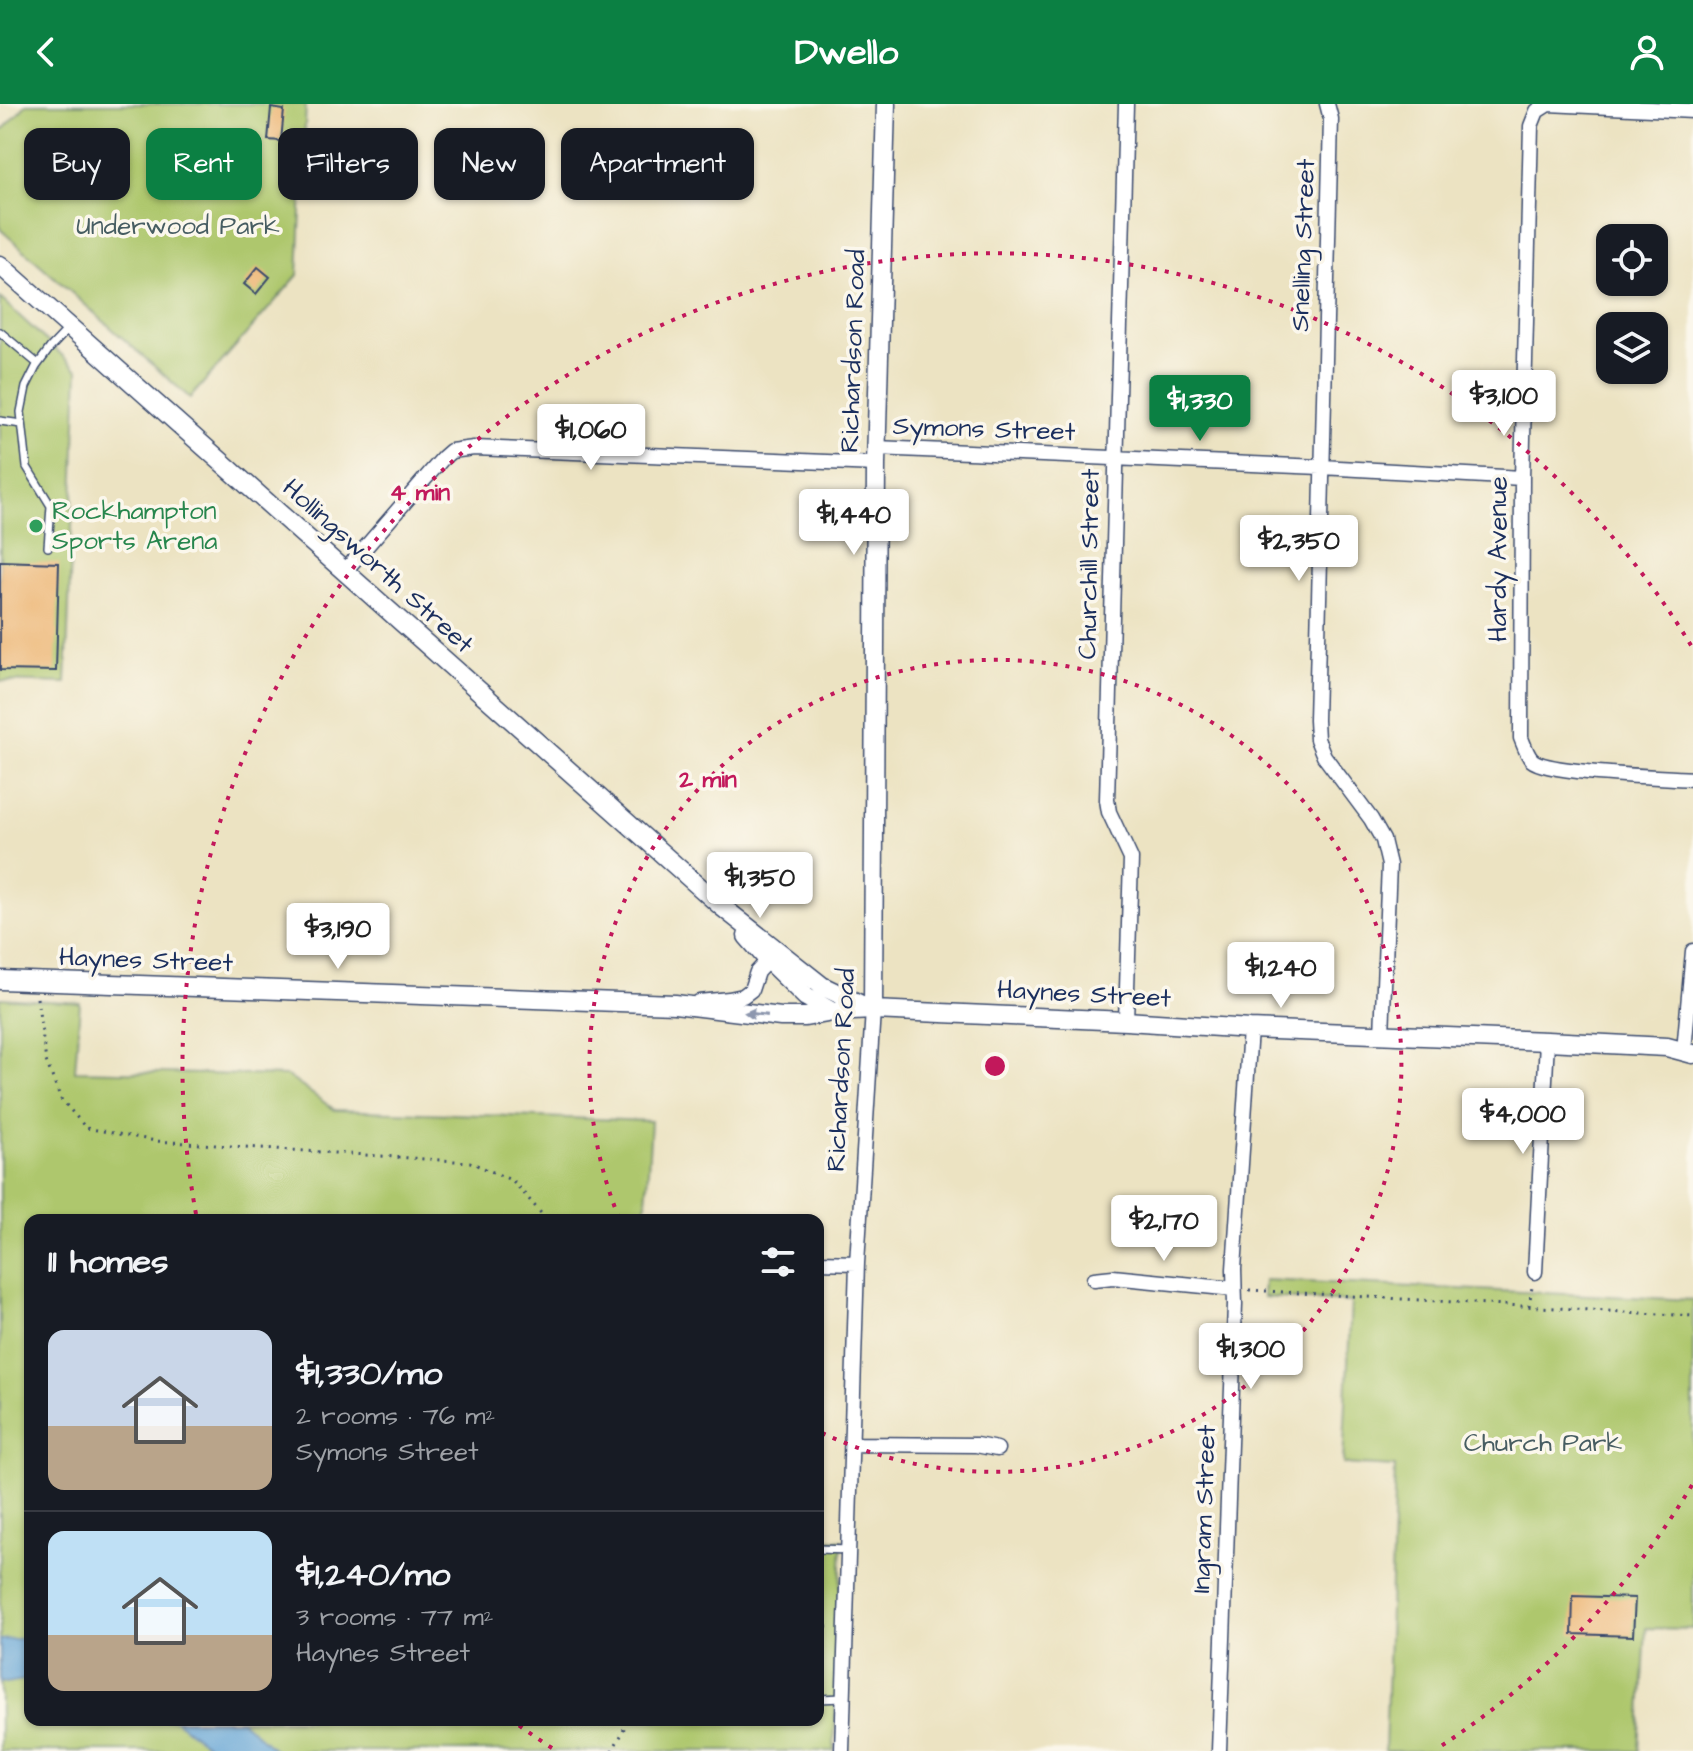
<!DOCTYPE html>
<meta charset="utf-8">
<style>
body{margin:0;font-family:"Architects Daughter",sans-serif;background:#242831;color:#f1f3f6;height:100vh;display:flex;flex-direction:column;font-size:30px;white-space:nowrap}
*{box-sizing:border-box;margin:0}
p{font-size:26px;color:#9ea1a6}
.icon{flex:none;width:44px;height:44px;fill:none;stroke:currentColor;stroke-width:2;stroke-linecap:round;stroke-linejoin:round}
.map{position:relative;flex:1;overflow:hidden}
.details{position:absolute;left:24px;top:1110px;width:800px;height:512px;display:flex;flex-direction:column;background:#171b24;border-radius:16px;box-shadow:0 2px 6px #0004}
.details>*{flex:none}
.guide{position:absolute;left:24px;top:24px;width:800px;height:72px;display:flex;gap:16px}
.fabs{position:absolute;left:1596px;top:120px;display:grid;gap:16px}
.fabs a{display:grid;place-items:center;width:72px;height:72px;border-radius:16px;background:#171b24;box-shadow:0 2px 6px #0004;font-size:40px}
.price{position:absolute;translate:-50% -68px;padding:0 18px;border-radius:8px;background:#fff;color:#222;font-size:26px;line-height:52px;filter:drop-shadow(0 2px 4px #0008)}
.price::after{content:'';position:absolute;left:50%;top:48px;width:24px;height:18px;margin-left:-12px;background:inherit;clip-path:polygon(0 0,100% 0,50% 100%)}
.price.active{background:#0b8043;color:#fff}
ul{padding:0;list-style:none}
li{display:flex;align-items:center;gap:24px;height:200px;padding:0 24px}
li+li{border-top:2px solid #363941}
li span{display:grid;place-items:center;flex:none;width:224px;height:160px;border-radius:16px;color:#555}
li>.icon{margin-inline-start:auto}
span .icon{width:96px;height:96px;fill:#fffc;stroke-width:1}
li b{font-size:34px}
h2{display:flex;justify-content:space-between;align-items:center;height:96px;padding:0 24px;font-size:34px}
.tag{padding:0 28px;border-radius:16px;background:#171b24;box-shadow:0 2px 6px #0004;font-size:28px;line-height:72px}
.tag.active{background:#0b8043;color:#fff}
header{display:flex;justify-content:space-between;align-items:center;height:104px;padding:0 24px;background:#0b8043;color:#fff;font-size:36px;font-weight:700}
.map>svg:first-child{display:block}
.green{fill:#aec76d;stroke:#647b66;stroke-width:2}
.water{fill:#63a4d6;stroke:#3f6a9a;stroke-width:2}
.building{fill:#edb674}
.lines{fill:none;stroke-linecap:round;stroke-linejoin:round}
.service-casing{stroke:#3a4a6d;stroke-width:10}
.minor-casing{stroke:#3a4a6d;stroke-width:17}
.tertiary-casing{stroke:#3a4a6d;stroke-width:21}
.path{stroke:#3a4a6d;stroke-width:3;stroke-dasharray:2 6;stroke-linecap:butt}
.service{stroke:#fff;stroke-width:7}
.minor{stroke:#fff;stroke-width:14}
.tertiary{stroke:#fff;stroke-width:18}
.oneway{fill:#8d97ae}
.ring{fill:none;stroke:#c2185b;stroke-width:4;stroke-dasharray:4 8}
.leisure-dot{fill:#2e9e5b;stroke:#fbf7ec;stroke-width:3}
.labels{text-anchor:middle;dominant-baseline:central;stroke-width:7;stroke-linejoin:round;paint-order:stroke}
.park-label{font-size:26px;fill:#475d62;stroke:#fbf7ec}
.street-label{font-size:26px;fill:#1b2f5e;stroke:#fbf7ec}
.leisure-label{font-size:26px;fill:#27864d;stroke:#fbf7ec;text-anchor:start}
.centre{fill:#c2185b;stroke:#fbf7ec;stroke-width:4}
.ring-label{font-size:24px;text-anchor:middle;font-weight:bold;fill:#c2185b;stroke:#fbf7ec;stroke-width:7;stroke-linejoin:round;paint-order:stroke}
</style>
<header><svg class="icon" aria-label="back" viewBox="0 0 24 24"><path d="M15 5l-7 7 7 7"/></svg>Dwello<svg class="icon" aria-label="person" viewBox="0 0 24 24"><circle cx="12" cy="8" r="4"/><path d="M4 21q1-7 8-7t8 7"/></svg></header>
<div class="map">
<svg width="1693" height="1647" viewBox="0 0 1693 1647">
<rect width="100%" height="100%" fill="#fbf7ec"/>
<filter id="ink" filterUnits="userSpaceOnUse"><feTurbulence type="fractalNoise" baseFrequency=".0125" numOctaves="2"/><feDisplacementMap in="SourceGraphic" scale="16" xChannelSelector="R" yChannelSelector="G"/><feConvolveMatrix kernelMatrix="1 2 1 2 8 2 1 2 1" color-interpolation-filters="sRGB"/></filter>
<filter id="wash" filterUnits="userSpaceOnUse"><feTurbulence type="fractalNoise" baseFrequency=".006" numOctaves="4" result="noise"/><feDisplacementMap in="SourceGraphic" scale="32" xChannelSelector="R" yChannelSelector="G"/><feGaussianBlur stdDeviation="1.8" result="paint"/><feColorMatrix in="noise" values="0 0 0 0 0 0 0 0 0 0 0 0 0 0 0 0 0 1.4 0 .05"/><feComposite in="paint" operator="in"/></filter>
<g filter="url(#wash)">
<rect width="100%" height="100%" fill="#ece3c2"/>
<path class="green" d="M27 0H306L298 171 190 294 0 125V29Z
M0 194 78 266 66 579 0 577Z
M0 894 80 899 75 967 287 972 335 1006 651 1017 645 1116H30V1616H818V1435L842 1436 834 1647H0Z
M1264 1176 1693 1196V1525L1646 1524 1639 1647H1385L1395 1363 1343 1360 1351 1198 1263 1193Z"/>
<path class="water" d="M30 1534V1575L6 1579 0 1578V1536Z
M175 1616H241L276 1647H215Z"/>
<g id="blocks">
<path class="building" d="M271 4 284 6 281 37 268 36Z
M207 45 232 50 228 71 203 67Z
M258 163 270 173 256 190 244 180Z
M0 457 59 459 56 567 0 566Z
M1573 1492 1635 1494 1633 1532 1572 1530Z"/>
</g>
</g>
<g filter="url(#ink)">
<use href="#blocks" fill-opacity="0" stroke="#3a4a6d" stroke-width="2"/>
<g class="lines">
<g class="service-casing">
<path id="service" d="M0 228 38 260
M0 317 22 320
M48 443 51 402 27 363 21 308 26 283 36 263 50 244 68 225
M818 1445 849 1446
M818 1595 844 1594"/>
</g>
<g class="minor-casing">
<path id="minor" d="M1327 0 1331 15 1316 616 1317 635 1324 652 1371 715 1383 736 1389 761 1382 930
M1693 7 1548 0 1537 7 1531 22 1522 374 1521 634C1524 641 1527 651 1532 656 1548 670 1665 673 1693 675
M876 344 1321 363 1522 374
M345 467 443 354 451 347 474 344 876 360
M699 898 729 895 743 892 751 886 757 868 775 849
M1126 917 1131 755 1109 708 1107 696 1126 0
M1684 947 1693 847
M818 1158 857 1159
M1535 1168 1547 937
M1094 1175 1113 1173 1234 1185
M853 1340 976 1341 997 1345
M842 1647 857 1159 873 906
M1219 1647 1235 1200 1234 1165 1250 925"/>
</g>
<g class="tertiary-casing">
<path id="tertiary" d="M0 161 721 802 822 882 870 905
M747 832 768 856 806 893 833 908
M0 876 675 900 781 913H805L833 908 873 906 1126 917 1250 925 1547 937 1667 943 1693 950
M873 906 876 360 886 0"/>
</g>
<path class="path" d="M37 894 46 957 61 995 86 1024 156 1037 470 1058 513 1077 547 1116
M1249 1186 1693 1212
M1529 1202 1532 1183
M818 1523H829
M612 1647 623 1628 626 1616"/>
<use href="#service" class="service"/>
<use href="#minor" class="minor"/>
<use href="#tertiary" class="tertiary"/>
</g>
<defs><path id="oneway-solid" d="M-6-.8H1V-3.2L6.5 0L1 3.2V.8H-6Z" transform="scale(2)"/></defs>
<use class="oneway" href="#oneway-solid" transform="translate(756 910) rotate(-173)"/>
</g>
<g class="ring">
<path d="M619 1114A406 406 0 1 1 820 1328"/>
<path d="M1692 1381A813 813 0 0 1 1438 1644M552 1644A813 813 0 0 1 517 1620M196 1110A813 813 0 0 1 1692 543"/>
</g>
<circle class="leisure-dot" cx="36" cy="422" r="8"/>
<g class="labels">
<g class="park-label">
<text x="178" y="122">Underwood Park</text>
<text x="1543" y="1339">Church Park</text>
</g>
<g class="street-label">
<text transform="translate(1303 141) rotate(-88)">Snelling Street</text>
<text transform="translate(853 247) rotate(-88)">Richardson Road</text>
<text transform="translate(984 325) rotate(2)">Symons Street</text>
<text transform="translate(1498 455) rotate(-90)">Hardy Avenue</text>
<text transform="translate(1089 460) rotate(-89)">Churchill Street</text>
<text transform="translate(378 462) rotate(42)">Hollingsworth Street</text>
<text transform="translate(146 856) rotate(2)">Haynes Street</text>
<text transform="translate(1084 890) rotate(3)">Haynes Street</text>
<text transform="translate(841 966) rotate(-87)">Richardson Road</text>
<text transform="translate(1204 1405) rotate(-88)">Ingram Street</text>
</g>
<g class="leisure-label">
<text x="52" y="407">Rockhampton<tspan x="52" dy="30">Sports Arena</tspan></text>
</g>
</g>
<circle cx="995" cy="962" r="12" class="centre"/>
<g class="ring-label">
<text x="420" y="396">4 min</text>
<text x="708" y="683">2 min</text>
</g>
</svg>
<div class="fabs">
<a><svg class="icon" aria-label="locate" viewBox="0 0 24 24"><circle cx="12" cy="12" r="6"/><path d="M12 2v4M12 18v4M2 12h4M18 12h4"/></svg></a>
<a><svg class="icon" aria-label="layers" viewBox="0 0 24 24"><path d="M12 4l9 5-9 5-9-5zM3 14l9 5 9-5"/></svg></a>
</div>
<b class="price" style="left:1504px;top:334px">$3,100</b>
<b class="price active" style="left:1200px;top:339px">$1,330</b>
<b class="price" style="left:591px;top:368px">$1,060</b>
<b class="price" style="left:854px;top:453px">$1,440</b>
<b class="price" style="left:1299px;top:479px">$2,350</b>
<b class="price" style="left:760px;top:816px">$1,350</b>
<b class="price" style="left:338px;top:867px">$3,190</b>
<b class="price" style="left:1281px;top:906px">$1,240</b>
<b class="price" style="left:1523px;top:1052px">$4,000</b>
<b class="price" style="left:1164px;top:1159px">$2,170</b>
<b class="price" style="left:1251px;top:1287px">$1,300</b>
<div class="guide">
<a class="tag">Buy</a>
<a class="tag active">Rent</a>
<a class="tag">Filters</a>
<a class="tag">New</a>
<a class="tag">Apartment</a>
</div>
<section class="details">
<h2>11 homes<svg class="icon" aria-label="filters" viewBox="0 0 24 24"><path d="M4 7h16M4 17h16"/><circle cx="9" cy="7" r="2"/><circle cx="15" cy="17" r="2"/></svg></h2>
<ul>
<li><span style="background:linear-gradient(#c9d6e8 60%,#b9a48a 0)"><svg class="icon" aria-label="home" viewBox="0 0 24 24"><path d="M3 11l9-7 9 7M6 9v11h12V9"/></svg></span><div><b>$1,330/mo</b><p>2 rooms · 76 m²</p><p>Symons Street</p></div></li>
<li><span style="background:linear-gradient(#bfe0f5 65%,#b9a48a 0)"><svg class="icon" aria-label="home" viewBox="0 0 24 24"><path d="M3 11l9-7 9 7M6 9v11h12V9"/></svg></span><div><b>$1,240/mo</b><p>3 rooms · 77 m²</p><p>Haynes Street</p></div></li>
</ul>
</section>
</div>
